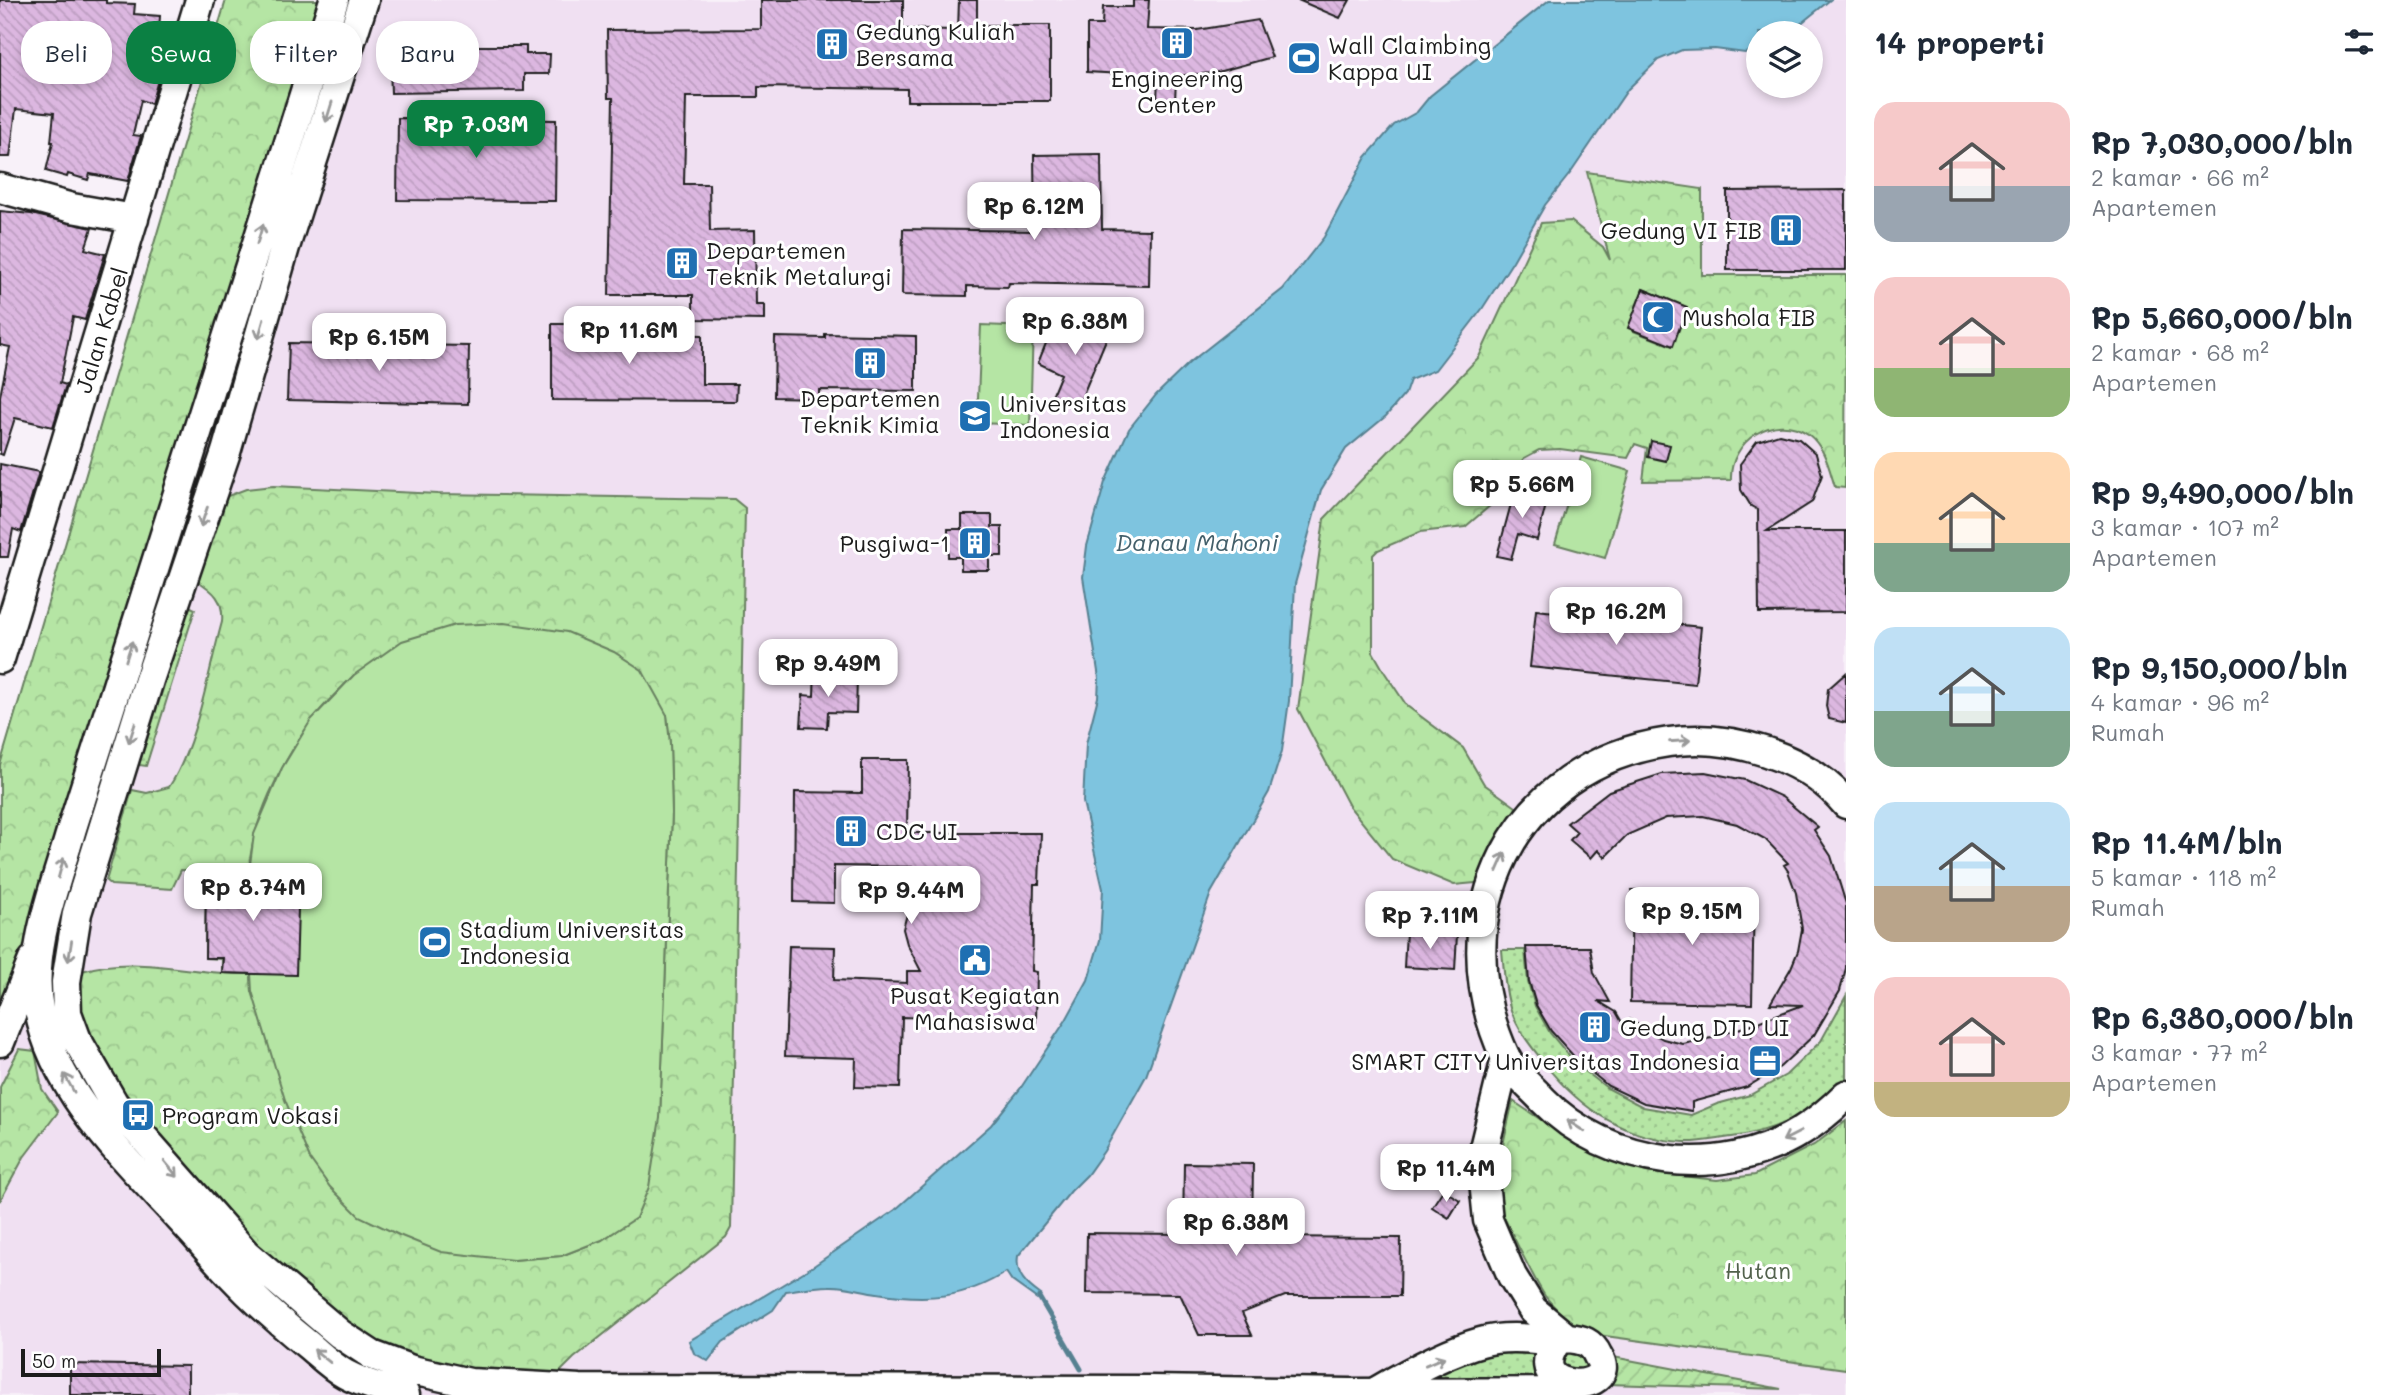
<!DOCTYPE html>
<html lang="id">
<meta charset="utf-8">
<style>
body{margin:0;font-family:Mali,sans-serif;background:#f2f2f3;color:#1f2937;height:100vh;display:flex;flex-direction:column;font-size:26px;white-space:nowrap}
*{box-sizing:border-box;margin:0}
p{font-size:23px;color:#747a83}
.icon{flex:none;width:38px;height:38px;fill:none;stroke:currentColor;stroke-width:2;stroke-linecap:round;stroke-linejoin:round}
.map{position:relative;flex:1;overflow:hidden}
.sheet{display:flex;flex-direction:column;background:#fff;width:560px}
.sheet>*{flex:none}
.banner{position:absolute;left:21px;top:21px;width:665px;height:63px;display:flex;gap:14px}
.tools{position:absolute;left:1746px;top:21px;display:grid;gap:14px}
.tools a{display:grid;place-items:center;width:77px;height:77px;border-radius:50%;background:#fff;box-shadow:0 4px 10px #0003;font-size:35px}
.scale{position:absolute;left:21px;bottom:18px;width:140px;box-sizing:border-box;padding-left:7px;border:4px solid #1c1c1c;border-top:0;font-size:19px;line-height:24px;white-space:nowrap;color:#1c1c1c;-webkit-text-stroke:5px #fff;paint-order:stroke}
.price{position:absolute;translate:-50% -60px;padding:0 16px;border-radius:14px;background:#fff;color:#222;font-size:23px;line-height:46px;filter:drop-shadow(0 2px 4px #0008)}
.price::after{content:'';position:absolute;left:50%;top:42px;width:21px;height:16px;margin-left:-10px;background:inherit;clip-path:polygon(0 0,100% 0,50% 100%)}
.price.active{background:#0b8043;color:#fff}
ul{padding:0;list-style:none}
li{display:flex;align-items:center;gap:21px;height:175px;padding:0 28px}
li span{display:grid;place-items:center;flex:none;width:196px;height:140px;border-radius:21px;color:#555}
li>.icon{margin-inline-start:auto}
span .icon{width:84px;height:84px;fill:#fffc;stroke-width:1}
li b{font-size:30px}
h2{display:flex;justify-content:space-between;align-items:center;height:84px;padding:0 28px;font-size:30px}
.tag{padding:0 24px;border-radius:28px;background:#fff;box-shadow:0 4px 10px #0003;font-size:24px;line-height:63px}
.tag.active{background:#0b8043;color:#fff}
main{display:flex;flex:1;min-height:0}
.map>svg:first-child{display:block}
.built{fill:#f0e0f2;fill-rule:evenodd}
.grass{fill:url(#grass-dots);stroke:#688060;stroke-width:2}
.forest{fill:url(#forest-crowns);stroke:#688060;stroke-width:2;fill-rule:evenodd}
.garden{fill:url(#garden-furrows);stroke:#688060;stroke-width:2}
.pitch{fill:#b5e5a4;stroke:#688060;stroke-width:2}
.water{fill:#7ec4df;stroke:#578191;stroke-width:2}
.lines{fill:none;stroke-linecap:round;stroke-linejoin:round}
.stream{stroke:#578191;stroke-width:5}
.building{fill:url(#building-back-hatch);stroke:#1c1c1c;stroke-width:2}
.minor-casing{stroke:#1c1c1c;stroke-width:33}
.minor{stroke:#fff;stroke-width:28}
.oneway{stroke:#999}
.labels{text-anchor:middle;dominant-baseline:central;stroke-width:6;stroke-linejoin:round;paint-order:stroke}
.poi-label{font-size:23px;fill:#1c1c1c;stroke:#fff;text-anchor:start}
.street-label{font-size:23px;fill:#1c1c1c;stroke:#fff}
.park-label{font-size:23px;fill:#52624c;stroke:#fff}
.water-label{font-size:24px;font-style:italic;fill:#435f6a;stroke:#fff}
</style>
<main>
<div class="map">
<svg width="1846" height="1395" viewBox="0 0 1846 1395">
<defs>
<pattern id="grass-dots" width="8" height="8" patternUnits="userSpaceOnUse" patternTransform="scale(1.75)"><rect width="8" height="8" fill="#b5e5a4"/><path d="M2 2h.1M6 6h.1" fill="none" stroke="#9bc48d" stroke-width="1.8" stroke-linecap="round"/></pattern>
<pattern id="forest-crowns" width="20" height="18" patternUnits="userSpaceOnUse" patternTransform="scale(1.75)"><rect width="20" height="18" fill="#b5e5a4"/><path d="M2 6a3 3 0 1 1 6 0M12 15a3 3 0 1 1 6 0" fill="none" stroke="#9bc48d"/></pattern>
<pattern id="garden-furrows" width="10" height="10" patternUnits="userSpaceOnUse" patternTransform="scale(1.75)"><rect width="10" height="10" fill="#b5e5a4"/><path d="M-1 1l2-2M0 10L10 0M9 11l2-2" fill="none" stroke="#9bc48d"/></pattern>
<pattern id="building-back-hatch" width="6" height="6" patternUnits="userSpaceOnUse" patternTransform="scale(1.75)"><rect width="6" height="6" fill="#dcb7e0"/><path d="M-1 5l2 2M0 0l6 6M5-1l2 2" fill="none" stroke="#bc9dc0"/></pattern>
</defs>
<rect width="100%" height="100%" fill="#f8f1f9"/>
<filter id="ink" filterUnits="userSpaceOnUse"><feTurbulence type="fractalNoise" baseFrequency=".0143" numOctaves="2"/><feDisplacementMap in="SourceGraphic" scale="14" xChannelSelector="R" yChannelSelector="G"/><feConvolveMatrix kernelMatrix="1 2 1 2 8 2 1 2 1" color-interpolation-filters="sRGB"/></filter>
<g filter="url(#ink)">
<path class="built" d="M226 0H1846V1395H0V765ZM1759 33H1811V86H1759Z"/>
<path class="grass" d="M198 481 202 483 68 911 73 1056 71 1061 47 1015 53 929 195 482Z
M189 606 195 609 146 766 139 765Z
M1502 950H1525L1528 982 1535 1006 1550 1033 1575 1063 1607 1088 1643 1107 1691 1115 1717 1104 1750 1095 1786 1075 1821 1041 1846 996V1083C1818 1112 1771 1132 1732 1137 1716 1139 1699 1143 1684 1142 1625 1139 1579 1108 1544 1063 1532 1047 1519 1032 1512 1013 1505 994 1504 971 1502 950Z
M1575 1348 1590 1365 1567 1383 1559 1353Z
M1500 1352H1542C1535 1361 1534 1370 1539 1381L1395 1385 1469 1357Z"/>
<path class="forest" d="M226 0H324L60 842 0 1025V765Z
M1587 172 1702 189V275H1846L1845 488 1835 487C1829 468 1825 447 1808 434 1774 410 1729 442 1731 480L1643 481 1647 448 1635 444 1628 458 1560 449 1539 450 1524 458 1498 499 1465 527 1420 532 1378 550 1373 555V652L1385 673 1407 706 1463 748 1484 784 1516 807 1486 882 1454 885 1392 859 1349 806 1298 709 1324 519 1479 357 1541 223 1571 221 1603 247 1610 260ZM1643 289 1687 307 1672 346 1633 331 1638 314 1635 309Z
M273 486 438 494 734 499 745 508 731 1228 726 1237 574 1358 555 1377 424 1366 362 1338 239 1239 133 1104 124 1110 80 1031V981L82 971C137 954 195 976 251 974L252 991 513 1260 561 1256 602 1240 660 1117 672 812 670 744 667 715 354 675C340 690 322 705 310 723 281 764 251 822 249 872L181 870 172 889 111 885 106 881 132 790 147 793 169 787C197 745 208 672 222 622 224 600 214 591 196 580L225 497 246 489Z
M19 1049 35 1051 42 1089 58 1112 24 1157 0 1201V1087Z
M1513 1101 1580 1146 1607 1159 1646 1172 1717 1180 1755 1175 1814 1145 1846 1121V1369L1576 1332C1568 1318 1555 1309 1545 1296 1538 1286 1497 1207 1497 1198 1495 1172 1507 1127 1513 1101Z"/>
<path class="garden" d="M1608 1356 1781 1389 1607 1384Z"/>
<path class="pitch" d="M981 325 1033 327 1030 425 977 423Z
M1581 457 1630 471 1605 558 1555 544Z
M504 623 567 632 614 652 642 670 667 715 670 744 672 812 660 1118 649 1187 636 1218 602 1240 561 1256 513 1260 441 1252 399 1235 359 1216 330 1187 310 1159 285 1100 252 991 251 974 222 973V959L205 958 206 881 222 882 223 872H249L254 834 282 768 311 720 354 675 402 641 455 625Z"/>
<path class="water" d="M1549 0H1830L1789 33H1759V49L1745 53 1715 49 1682 50 1658 60 1628 89 1572 171 1545 205 1513 261 1482 309 1435 370 1410 380 1405 394 1386 416 1346 449 1321 490 1295 584 1289 701 1282 751 1269 792 1211 893 1146 1076 1104 1151 1087 1175 1071 1191 1018 1256C1015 1275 1027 1285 1041 1295L1037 1299 1012 1281 1006 1272C964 1299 925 1301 877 1293 862 1291 844 1285 829 1286 815 1286 800 1289 786 1291L773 1310 723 1342 708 1361 694 1353 689 1341 815 1265 895 1210 991 1125 1020 1089 1066 1020 1088 980 1100 940 1103 889 1083 802 1086 744 1098 697 1099 678 1083 577 1087 546 1105 482 1129 429 1156 395 1189 363 1283 289 1324 237 1366 157 1394 125 1417 112 1430 96Z"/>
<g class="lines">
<path class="stream" d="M1039 1297 1081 1369"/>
</g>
<path class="building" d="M0 0H106V3L135 4 134 14 160 16 158 42 165 45 159 69 161 70 151 104 141 100 133 135 141 136 128 181 90 174 88 180 68 174 67 177 46 171 53 142H51L54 113 16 109 10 157H0Z
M761 0H903V29L958 30 959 0H977V25H1050V101H907V89L758 87V97H686L684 184H709L710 231 755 230 756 305H765V320L693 319V295H609L613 98H608L607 30 761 29Z
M1133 0H1149L1147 29 1197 30 1258 20 1272 57 1214 73 1176 76 1175 103 1157 102 1158 76 1087 72V25H1102L1103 7H1133Z
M1298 0H1350L1340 18Z
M456 46H526V54H550L549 74H524V91L391 93 390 65 456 63Z
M398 118 556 120 555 201 397 200Z
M1101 154 1102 229 1150 230 1149 286 1009 283 1008 287 967 286V296L902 295 903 229 1035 231 1034 155Z
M1846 190V270H1727V191Z
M0 211 31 214 92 228 85 249 105 254 85 320 73 317 60 383 66 385 53 427 15 418 3 455 0 454V396L10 347 0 345Z
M1643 289 1687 307 1673 346 1628 328Z
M1099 311 1115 318 1077 409 1051 398 1061 374 1038 363 1055 321 1090 335Z
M552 324H640V334L702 335V384H737L736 401 552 400Z
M825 334 916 336V391L819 390V398L774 397 775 337 825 338Z
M289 343 469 346 468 404 287 400Z
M1779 434 1799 439 1816 454 1822 475 1812 502 1767 531H1846V612L1759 613 1758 510 1751 506 1741 490 1740 464 1757 441Z
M1651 441 1670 445 1666 461 1648 457Z
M1547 462 1554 475 1549 495 1534 470Z
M0 464 39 472 21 532 13 529 8 557H0Z
M1515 489 1548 497 1537 540 1518 534 1511 559 1497 556Z
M962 515H992V527H1002V556H989V570H961V557H948V529H962Z
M1536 610 1701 627 1695 684 1530 667Z
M815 667 830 668 829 678 857 679 856 713 828 712 827 728 801 727 803 695 814 696Z
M1846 673V723L1829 719 1826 706 1828 689Z
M862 760H908L907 833H1041L1039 884H1034L1032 971 1037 972 1036 1022 902 1017 900 1088 855 1087 856 1058 785 1056 789 946 835 947 834 980 907 983V971H921L907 944 903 929 907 914 914 898 915 867 834 866V903L794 902 795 792 862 793Z
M1705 772 1745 780 1782 797 1818 827 1814 830 1831 856 1846 904V968L1840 991 1814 1035 1780 1067 1747 1087 1692 1102V1111L1644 1103 1608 1086 1578 1061 1551 1031 1536 1005 1529 981 1526 947H1590L1594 973 1610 1002 1598 1001 1616 1012 1630 1036V1020L1663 1039 1683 1044 1716 1037 1752 1024V1035L1760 1021 1803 1005 1770 1004 1791 968 1798 951 1802 929 1796 893 1788 871 1784 865 1788 863 1765 839 1737 824 1703 816 1666 818 1627 835 1605 857 1598 850 1591 858 1570 840 1577 832 1567 823 1609 791 1662 774Z
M223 872 299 874 296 975 222 973 223 958H205L206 881 223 882Z
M1632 890 1754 893 1752 1004 1630 1002Z
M1406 932 1457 935 1455 970 1404 967Z
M1184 1163 1253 1164 1252 1237 1401 1238 1400 1296H1285L1242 1313 1252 1335H1199L1180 1294 1086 1293 1087 1233 1183 1234Z
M1443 1190 1460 1200 1449 1218 1432 1207Z
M70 1364 188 1366V1395H70Z"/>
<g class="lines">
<g class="minor-casing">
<path id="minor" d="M334 0 72 828C56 885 28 949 39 1010 55 1098 137 1170 194 1234 231 1277 263 1309 308 1345 319 1354 332 1367 345 1374 363 1384 385 1389 405 1395
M364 0 285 247 226 452 149 680 77 913 66 982 67 1013 77 1040 114 1104 246 1254 340 1334 372 1355 412 1370 470 1383 580 1389 1150 1390 1351 1393 1567 1392
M0 188 72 208 134 219
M0 659 200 0
M1846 804C1807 756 1729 733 1669 742 1513 764 1440 916 1505 1056 1512 1072 1531 1087 1543 1100 1608 1167 1721 1181 1801 1131 1818 1121 1832 1109 1846 1095
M0 1042 33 960
M1506 1058 1484 1148V1181L1488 1220 1512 1276 1533 1310 1567 1338
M1567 1338C1582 1339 1592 1342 1598 1356 1623 1395 1518 1395 1557 1341Z
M1377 1391C1406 1374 1448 1351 1481 1342 1505 1335 1533 1339 1557 1341"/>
</g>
<use href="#minor" class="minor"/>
</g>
<defs><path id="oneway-shaft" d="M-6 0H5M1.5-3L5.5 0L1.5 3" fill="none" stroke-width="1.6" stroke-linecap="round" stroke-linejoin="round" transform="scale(1.75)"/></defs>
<g class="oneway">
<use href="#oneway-shaft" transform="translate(329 112) rotate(107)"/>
<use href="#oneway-shaft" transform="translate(260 234) rotate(-73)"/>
<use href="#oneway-shaft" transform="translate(261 329) rotate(106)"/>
<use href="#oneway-shaft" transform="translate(204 517) rotate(109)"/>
<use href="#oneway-shaft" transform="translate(129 651) rotate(-72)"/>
<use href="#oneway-shaft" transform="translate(132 733) rotate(108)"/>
<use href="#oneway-shaft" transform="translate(1680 741) rotate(-4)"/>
<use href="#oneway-shaft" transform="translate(1501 862) rotate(-66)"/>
<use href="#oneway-shaft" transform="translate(61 868) rotate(-75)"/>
<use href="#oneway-shaft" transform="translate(70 951) rotate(99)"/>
<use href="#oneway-shaft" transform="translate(69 1083) rotate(-119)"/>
<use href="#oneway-shaft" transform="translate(1576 1126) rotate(-147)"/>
<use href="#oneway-shaft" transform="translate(1792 1136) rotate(153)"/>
<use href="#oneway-shaft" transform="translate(171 1169) rotate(50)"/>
<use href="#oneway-shaft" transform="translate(322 1356) rotate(-141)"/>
<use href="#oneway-shaft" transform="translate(1435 1361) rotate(-23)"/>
</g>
</g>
<defs>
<g id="building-square" transform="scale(1.75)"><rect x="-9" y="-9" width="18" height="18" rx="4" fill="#1f6fb2" stroke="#fff"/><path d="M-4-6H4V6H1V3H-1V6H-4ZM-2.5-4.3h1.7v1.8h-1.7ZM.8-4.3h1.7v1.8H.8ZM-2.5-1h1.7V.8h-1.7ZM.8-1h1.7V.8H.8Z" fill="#fff"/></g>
<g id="stadium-square" transform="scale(1.75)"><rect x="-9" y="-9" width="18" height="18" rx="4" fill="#1f6fb2" stroke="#fff"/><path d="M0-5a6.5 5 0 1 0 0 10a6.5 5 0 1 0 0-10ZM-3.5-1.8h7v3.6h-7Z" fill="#fff"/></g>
<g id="mosque-square" transform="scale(1.75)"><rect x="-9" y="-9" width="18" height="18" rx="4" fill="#1f6fb2" stroke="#fff"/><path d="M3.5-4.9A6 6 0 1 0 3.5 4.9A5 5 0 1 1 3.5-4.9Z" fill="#fff"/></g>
<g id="university-square" transform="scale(1.75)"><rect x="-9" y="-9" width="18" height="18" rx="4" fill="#1f6fb2" stroke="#fff"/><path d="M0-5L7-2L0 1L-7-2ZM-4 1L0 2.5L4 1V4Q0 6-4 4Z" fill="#fff"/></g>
<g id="civic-square" transform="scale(1.75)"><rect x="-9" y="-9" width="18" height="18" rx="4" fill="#1f6fb2" stroke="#fff"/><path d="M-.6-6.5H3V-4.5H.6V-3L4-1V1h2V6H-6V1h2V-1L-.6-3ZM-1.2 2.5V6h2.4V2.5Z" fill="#fff"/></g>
<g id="office-square" transform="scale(1.75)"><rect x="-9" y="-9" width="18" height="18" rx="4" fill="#1f6fb2" stroke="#fff"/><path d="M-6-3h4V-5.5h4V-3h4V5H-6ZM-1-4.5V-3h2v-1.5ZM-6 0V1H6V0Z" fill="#fff"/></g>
<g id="bus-square" transform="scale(1.75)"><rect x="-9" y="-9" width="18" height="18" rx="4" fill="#1f6fb2" stroke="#fff"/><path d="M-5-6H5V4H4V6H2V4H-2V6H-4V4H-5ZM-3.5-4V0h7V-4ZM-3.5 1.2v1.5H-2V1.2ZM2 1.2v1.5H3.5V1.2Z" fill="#fff"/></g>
</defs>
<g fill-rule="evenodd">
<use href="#building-square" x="1177" y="43"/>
<use href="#building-square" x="832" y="44"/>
<use href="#stadium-square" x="1304" y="58"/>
<use href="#building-square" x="1786" y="230"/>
<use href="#building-square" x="682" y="263"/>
<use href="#mosque-square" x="1658" y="317"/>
<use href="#building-square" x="870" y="363"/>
<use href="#university-square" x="975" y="416"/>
<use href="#building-square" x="975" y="543"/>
<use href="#building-square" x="851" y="831"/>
<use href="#stadium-square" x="435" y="942"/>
<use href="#civic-square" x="975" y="960"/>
<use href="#building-square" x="1595" y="1027"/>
<use href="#office-square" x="1765" y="1061"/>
<use href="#bus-square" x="138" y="1115"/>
</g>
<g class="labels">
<g class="poi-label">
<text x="856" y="31">Gedung Kuliah<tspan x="856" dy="26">Bersama</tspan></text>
<text x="1328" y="45">Wall Claimbing<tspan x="1328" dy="26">Kappa UI</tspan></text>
<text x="1177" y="78" text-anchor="middle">Engineering<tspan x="1177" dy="26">Center</tspan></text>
<text x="1762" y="230" text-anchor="end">Gedung VI FIB</text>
<text x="706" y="250">Departemen<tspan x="706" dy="26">Teknik Metalurgi</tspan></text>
<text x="1682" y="317">Mushola FIB</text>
<text x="870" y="398" text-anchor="middle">Departemen<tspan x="870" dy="26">Teknik Kimia</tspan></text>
<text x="1000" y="403">Universitas<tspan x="1000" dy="26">Indonesia</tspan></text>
<text x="950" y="543" text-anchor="end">Pusgiwa-1</text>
<text x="876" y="831">CDC UI</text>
<text x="460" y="929">Stadium Universitas<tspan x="460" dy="26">Indonesia</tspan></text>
<text x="975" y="995" text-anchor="middle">Pusat Kegiatan<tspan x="975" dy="26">Mahasiswa</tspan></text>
<text x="1620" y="1027">Gedung DTD UI</text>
<text x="1740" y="1061" text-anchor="end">SMART CITY Universitas Indonesia</text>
<text x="162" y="1115">Program Vokasi</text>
</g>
<g class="street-label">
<text transform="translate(101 330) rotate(-73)">Jalan Kabel</text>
</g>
<g class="park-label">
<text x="1758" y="1270">Hutan</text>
</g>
<g class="water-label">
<text x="1197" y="541">Danau Mahoni</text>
</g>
</g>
</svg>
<div class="tools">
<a><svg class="icon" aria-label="layers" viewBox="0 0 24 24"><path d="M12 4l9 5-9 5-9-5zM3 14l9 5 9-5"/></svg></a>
</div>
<div class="scale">50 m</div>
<b class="price active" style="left:476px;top:160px">Rp 7.03M</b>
<b class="price" style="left:1034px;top:242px">Rp 6.12M</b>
<b class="price" style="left:1075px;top:357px">Rp 6.38M</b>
<b class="price" style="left:629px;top:366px">Rp 11.6M</b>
<b class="price" style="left:379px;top:373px">Rp 6.15M</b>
<b class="price" style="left:1522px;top:520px">Rp 5.66M</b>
<b class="price" style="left:1616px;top:647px">Rp 16.2M</b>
<b class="price" style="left:828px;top:699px">Rp 9.49M</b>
<b class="price" style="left:253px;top:923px">Rp 8.74M</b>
<b class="price" style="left:911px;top:926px">Rp 9.44M</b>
<b class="price" style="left:1692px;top:947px">Rp 9.15M</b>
<b class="price" style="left:1430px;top:951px">Rp 7.11M</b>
<b class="price" style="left:1446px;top:1204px">Rp 11.4M</b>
<b class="price" style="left:1236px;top:1258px">Rp 6.38M</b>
<div class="banner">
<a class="tag">Beli</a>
<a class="tag active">Sewa</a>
<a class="tag">Filter</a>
<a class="tag">Baru</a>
</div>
</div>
<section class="sheet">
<h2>14 properti<svg class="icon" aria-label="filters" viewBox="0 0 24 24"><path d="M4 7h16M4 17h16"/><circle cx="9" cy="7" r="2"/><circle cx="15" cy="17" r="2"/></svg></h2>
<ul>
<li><span style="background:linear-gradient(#f6c9c9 60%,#9aa5b1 0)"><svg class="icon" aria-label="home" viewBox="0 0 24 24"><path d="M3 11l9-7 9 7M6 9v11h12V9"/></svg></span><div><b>Rp 7,030,000/bln</b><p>2 kamar · 66 m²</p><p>Apartemen</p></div></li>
<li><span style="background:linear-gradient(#f6c9c9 65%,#8fb573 0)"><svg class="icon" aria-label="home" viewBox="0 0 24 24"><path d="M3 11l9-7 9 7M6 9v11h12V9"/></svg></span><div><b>Rp 5,660,000/bln</b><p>2 kamar · 68 m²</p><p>Apartemen</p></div></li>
<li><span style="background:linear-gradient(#ffd9b3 65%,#7fa58c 0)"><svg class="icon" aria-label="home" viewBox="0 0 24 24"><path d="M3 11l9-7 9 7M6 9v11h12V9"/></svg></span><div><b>Rp 9,490,000/bln</b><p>3 kamar · 107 m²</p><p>Apartemen</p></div></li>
<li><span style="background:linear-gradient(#bfe0f5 60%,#7fa58c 0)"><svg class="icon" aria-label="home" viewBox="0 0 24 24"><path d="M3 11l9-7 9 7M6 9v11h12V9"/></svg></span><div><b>Rp 9,150,000/bln</b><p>4 kamar · 96 m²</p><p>Rumah</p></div></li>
<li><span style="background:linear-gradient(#bfe0f5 60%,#b9a48a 0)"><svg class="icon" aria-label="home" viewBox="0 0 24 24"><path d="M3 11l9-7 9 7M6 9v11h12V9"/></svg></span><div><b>Rp 11.4M/bln</b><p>5 kamar · 118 m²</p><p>Rumah</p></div></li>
<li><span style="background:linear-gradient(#f6c9c9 75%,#c2b280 0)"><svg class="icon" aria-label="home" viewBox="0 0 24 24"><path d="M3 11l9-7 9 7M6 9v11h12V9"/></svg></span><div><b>Rp 6,380,000/bln</b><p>3 kamar · 77 m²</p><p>Apartemen</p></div></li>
</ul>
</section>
</main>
